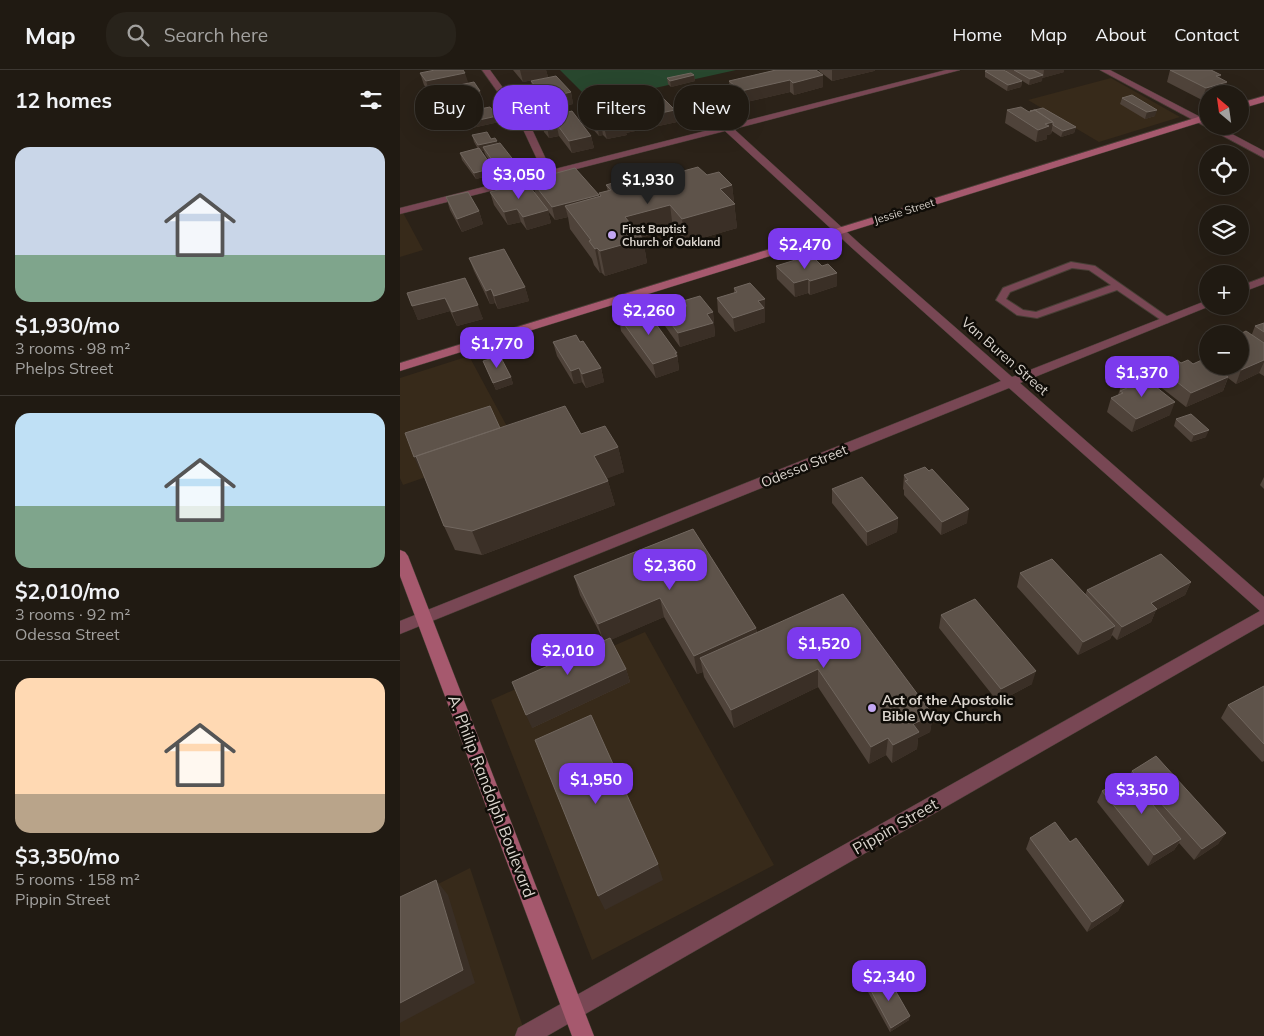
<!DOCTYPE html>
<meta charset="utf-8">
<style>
body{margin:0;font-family:Mulish,sans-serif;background:#28231b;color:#f1f3f6;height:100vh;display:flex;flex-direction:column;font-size:19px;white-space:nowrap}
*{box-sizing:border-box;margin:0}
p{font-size:16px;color:#a2a19f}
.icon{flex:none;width:28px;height:28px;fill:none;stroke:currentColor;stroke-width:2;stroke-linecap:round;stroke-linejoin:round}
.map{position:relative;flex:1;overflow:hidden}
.panel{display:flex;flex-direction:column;background:#201a12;width:400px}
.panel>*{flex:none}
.hud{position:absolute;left:15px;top:15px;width:475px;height:45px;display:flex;gap:10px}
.needle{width:32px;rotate:331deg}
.controls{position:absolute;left:799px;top:15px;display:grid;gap:10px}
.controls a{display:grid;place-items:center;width:50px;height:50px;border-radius:50%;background:#201a12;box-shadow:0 5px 20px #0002,0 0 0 1px #3d3832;font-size:25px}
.price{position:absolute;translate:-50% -42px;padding:0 11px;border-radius:10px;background:#7c3aed;color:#fff;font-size:16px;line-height:32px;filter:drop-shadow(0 1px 2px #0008)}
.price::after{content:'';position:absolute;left:50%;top:30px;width:15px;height:11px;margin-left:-8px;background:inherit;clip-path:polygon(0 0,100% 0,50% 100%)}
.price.current{background:#222;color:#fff}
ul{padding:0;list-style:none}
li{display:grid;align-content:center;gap:10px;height:265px;padding:0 15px}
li+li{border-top:1px solid #3d3832}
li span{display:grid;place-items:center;height:155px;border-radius:15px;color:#555}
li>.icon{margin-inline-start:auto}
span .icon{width:90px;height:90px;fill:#fffc;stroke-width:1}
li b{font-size:21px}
h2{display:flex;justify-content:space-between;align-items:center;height:60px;padding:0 15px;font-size:21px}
.tag{padding:0 18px;border-radius:20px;background:#201a12;box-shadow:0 5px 20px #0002,0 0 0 1px #3d3832;font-size:18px;line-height:45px}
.tag.current{background:#7c3aed;color:#fff}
header{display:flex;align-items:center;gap:30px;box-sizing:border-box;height:70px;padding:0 25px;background:#201a12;border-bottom:1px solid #3d3832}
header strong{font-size:24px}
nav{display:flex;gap:28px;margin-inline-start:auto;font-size:18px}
.search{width:350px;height:45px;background:#28231b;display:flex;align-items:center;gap:12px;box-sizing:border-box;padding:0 18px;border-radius:20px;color:#a2a19f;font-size:19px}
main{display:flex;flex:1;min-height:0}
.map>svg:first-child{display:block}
.built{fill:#372a1a}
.green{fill:#28472e}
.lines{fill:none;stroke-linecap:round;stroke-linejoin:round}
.lane-casing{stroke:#473f35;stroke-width:2}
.street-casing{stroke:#473f35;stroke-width:1}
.secondary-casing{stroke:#473f35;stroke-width:1}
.lane{fill:#784754;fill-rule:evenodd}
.street{fill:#784754;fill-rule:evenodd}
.secondary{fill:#a6596e;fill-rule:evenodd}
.wall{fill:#4f433a}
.shaded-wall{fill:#3a2f26}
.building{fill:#5e534a;stroke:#71675f}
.poi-dot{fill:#c3a7f2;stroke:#100d08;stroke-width:2}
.labels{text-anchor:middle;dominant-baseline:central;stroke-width:5;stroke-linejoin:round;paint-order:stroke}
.far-street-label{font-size:11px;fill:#dbd5ce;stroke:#100d08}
.far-poi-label{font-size:11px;font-weight:bold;fill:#dbd5ce;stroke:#100d08;text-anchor:start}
.street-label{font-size:14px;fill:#dbd5ce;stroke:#100d08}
.poi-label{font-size:14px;font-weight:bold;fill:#dbd5ce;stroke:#100d08;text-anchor:start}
.near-street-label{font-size:16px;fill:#dbd5ce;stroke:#100d08}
</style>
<header>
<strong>Map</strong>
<div class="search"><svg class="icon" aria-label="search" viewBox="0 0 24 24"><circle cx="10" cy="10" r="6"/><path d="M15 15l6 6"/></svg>Search here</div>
<nav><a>Home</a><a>Map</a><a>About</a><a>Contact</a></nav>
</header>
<main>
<section class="panel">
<h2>12 homes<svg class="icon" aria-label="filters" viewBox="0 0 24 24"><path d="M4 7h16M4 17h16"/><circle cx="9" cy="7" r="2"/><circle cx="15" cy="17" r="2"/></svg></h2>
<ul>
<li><span style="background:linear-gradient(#c9d6e8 70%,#7fa58c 0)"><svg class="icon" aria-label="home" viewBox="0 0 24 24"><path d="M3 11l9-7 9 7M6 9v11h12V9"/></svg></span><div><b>$1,930/mo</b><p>3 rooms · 98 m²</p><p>Phelps Street</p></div></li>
<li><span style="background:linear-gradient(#bfe0f5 60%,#7fa58c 0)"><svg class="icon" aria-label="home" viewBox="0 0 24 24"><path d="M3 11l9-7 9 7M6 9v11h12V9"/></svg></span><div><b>$2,010/mo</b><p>3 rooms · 92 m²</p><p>Odessa Street</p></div></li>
<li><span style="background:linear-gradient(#ffd9b3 75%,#b9a48a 0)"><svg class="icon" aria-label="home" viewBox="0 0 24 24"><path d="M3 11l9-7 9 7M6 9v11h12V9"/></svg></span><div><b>$3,350/mo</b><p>5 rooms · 158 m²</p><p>Pippin Street</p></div></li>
</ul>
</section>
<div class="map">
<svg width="864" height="966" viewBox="0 0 864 966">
<rect width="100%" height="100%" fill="#2b2218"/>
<path class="built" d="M711 8 780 47 699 72 628 30Z
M0 137 23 180 0 187Z
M69 286 117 375 3 415 0 408V308Z
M245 562 374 795 192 890 91 630Z
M70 798 126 966H0V833Z"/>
<path class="green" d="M160 0H336L192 32Z"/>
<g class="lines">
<g class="lane-casing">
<path id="lane" d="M671 192 695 196 772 250 767 253 764 252 717 220 637 248 617 245 596 230 603 218ZM672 198 689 200 711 215 636 242 623 240 606 229 610 222Z"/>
</g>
<g class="street-casing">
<path id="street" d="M82 0H90L130 55 151 100 546 0H560L334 59 460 174 612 307 808 230V236H810L620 313 864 527V554L147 966H115L118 958 860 541 609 318 0 564V551L601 311 452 178 325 61 0 144V138L143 102 121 55Z
M700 0H710L808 51V56H817L864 81V88Z
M864 207V214L840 223V216Z"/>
</g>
<g class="secondary-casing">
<path id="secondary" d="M864 26V32L840 39V33Z
M808 44V50L0 301V293Z
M0 480 5 482 8 486 194 966H172L0 506Z"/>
</g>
<use href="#lane" class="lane"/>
<use href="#street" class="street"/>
<use href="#secondary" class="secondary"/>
</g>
<path class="wall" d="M113 0H146L148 7 123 12Z
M376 0 423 17 394 25 390 22 342 33 330 23 329 11Z
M419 0H475L474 1 432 11 419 1Z
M606 0H664V2L642 8V11L629 15 616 7 622 11 621 17 607 21 585 7V1H606Z
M770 0H811L808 29 802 30 767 12Z
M20 3 68 14 80 21 83 33 40 42 35 33 32 23H30L24 15Z
M294 5 295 11 271 17 268 14 267 8Z
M131 11 171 22 173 34 147 40 134 23Z
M722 28 755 46 745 49 720 34Z
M607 40 629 42 676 57 674 63 661 67 652 61 651 64 647 65V69L636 72 605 53Z
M172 41 191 66 194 78 172 83 159 66 149 68 144 62 141 49Z
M64 42 99 52 72 58 66 49Z
M189 44 277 52 226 63 227 65 207 69 203 65 199 66 191 57Z
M72 65 91 69 98 74 115 92 117 99 98 104 85 84 84 81H81L95 104 76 109 62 90 60 83 78 79 74 72Z
M307 105 332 115 337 158 285 173 273 159 242 167 243 169 247 193 205 206 202 203H200L194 195 192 189 170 159 168 147 155 150 148 141 151 153 127 160 121 152 108 155 94 135 90 122H135L131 110 199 125V126H200L199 123 208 121 206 115 221 118Z
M46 127 79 141 83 154 62 162 50 140Z
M69 188 125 217 129 231 98 239 95 233 90 234 74 201Z
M411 190 437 203V216L410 225 408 223 395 227 377 209 376 196Z
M65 208 83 249 57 256 50 241 18 250 7 223Z
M334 218 365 229V252L335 262 318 242 317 228 334 223Z
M283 231 313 242 315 266 280 277 265 256 263 243 284 237Z
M219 247 277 283 279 300 256 308 221 261Z
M864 253V306L859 303 836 314 828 308 823 321 786 337 753 311 758 297 781 293 793 294 806 290 808 285V296H840L855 256Z
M153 272H180L201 298 204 312 186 318 182 312 174 314 157 286Z
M83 291 111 307 113 314 96 320Z
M722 313 770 345 732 362 707 342 711 328 718 325Z
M776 349 806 367 791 372 774 356Z
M100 358 181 364 218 377 224 402 207 408 215 435 82 485 55 480 44 456 22 400H20Z
M504 405 567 453 541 465 504 425V420L503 419Z
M864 407V419L860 415Z
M432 419 498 448 497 462 467 476 432 433Z
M293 459 356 558 357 563 533 645 530 662 518 668 517 679 492 693 486 685 469 694 418 617 334 658 304 607 303 602 297 604 264 547 210 570 226 599 230 612 132 658 204 571 180 525 174 506Z
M620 503 685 525 687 520 791 512 785 525 756 540 751 552 717 570 712 565 710 569 678 585 617 517Z
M541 545 632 614 598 632 539 558Z
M864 616V691L862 692 821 648 828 635Z
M732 701 826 763 818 774 794 790 779 773 774 780 748 796 697 732 702 721 729 706Z
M630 768 670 772 724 831 718 841 687 862 626 779Z
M469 917 509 950 490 962 468 922Z"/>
<path class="shaded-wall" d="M120 0H146L148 7 123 12Z
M432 0H475L474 1 432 11Z
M644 0H664V2L643 8Z
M65 3 69 15 30 23 26 11Z
M294 5 295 11 271 17 270 11Z
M423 5V17L394 25 393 13Z
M643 5 642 11 629 15 630 9Z
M821 5 818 15 827 12 823 24H808V29L802 30 806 18 816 6Z
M390 10V22L342 33 341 21Z
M622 11 621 17 607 21 608 15Z
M80 21 83 33 40 42 37 30Z
M171 22 173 34 147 40 145 28Z
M275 40 277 52 226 63 227 65 207 69 204 57 223 51Z
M757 40 755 46 745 49 747 42Z
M97 46 99 52 72 58 70 52Z
M653 52 651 64 647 65V69L636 72 638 60 645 54Z
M156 53 159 66 149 68 147 56Z
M201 53 203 65 199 66 197 54Z
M676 57 674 63 661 67 663 61Z
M191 66 194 78 172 83 169 71Z
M97 71 99 77H83L84 81H80L78 75Z
M115 92 117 99 98 104 97 97Z
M93 98 95 104 76 109 74 103Z
M332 115 337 158 285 173 282 149 320 119Z
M199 125 201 138 165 136 168 147 155 150 152 137Z
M270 135 273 159 230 171 225 147Z
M117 139 121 152 108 155 104 142Z
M148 140 151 153 127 160 123 147Z
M79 141 83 154 62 162 57 149Z
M243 169 247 193 205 206 200 181Z
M197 178 202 203H200L195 179Z
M437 203V216L410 225V211Z
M408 209V223L395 227 394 213Z
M125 217 129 231 98 239 94 226Z
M91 219 95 233 90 234 86 221Z
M45 228 50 241 18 250 12 236Z
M365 229V252L335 262 333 248 358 231Z
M78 235 83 249 57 256 52 242Z
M313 242 315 266 280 277 278 263 307 244Z
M277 283 279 300 256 308 253 294Z
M864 290V292L859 303 836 314 841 300Z
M179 298 182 312 174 314 171 301Z
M201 298 204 312 186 318 182 304Z
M111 307 113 314 96 320 93 313Z
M828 307 823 321 786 337 791 323Z
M775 332 770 345 732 362 736 349Z
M809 360 806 367 791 372 794 365Z
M105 372 20 400 14 387Z
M218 377 224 402 201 411 194 386Z
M208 411 215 435 82 485 72 461Z
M569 439 567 453 541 465 542 452Z
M498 448 497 462 467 476V462Z
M791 512 785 525 756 540 751 552 717 570 722 557 751 533Z
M260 528 264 547 204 573 198 554Z
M715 556 710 569 678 585 683 572Z
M356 558 358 577 300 588 303 602 297 604 294 586Z
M226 599 230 612 132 658 126 645Z
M418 599V617L334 658 331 640Z
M636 601 632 614 598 632 601 619Z
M533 645 530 662 518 668 517 679 492 693 493 675 513 654Z
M488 668 486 685 469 694 471 677Z
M826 763 818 774 794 790 802 779Z
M781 769 774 780 748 796 754 785Z
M258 794 263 810 205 840 198 826Z
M36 810 48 825 75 913 0 953V933Z
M724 831 718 841 687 862 692 852Z
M510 946 509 950 490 962 491 958Z"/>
<path class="building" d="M35 0H63L65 3 26 11 20 3Z
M376 0H416L423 5 393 13 390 10 341 21 329 11Z
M588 0H604L622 11 608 15 585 1Z
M614 0H633L643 5 630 9Z
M770 0H811L821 5 816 6 827 12 806 18Z
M291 3 294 5 270 11 267 8Z
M156 6 171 22 145 28 131 11Z
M74 12 80 21 37 30 31 21Z
M732 25 757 40 747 42 722 28Z
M262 27 275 40 223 51 224 52 204 57 201 53 197 54 189 44Z
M90 37 97 46 70 52 64 42Z
M621 37 629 42 635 40 653 52 645 54 649 56 638 60 607 40Z
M643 38 676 57 663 61 653 55V52L635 40 630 41Z
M172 41 191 66 169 71 156 53 147 56 141 49Z
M87 62 91 69 95 68 97 71 78 75 72 65Z
M100 73 115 92 97 97 83 77Z
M79 78 93 98 74 103 60 83Z
M298 97 307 105 319 102 332 115 320 119 335 134 282 149 270 135 225 147 243 169 200 181 197 178 195 179 189 171 191 170 165 136 201 126 199 123 211 120 206 115 216 112 221 118Z
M175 98 199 125 152 137 131 110Z
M127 113 148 140 123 147 117 139 104 142 90 122Z
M68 122 79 141 57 149 46 127Z
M104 179 125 217 94 226 91 219 86 221 69 188Z
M408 186 411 190 415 189 422 196 428 194 437 203 410 211 408 209 394 213 376 196Z
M65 208 78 235 52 242 45 228 12 236 7 223Z
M350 213 365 229 358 231 364 238 333 248 317 228 337 222 334 218Z
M300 226 313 242 307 244 313 253 278 263 263 243 287 236 283 231Z
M245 239 277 283H275L277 286 253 294 219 247Z
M864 253V262L855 256Z
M846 261 864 273V290L841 300 836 296H840V264Z
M176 265 180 272 183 271 201 298 182 304 179 298 171 301 153 272Z
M100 286 111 307 93 313 83 291Z
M804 289 808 291V296H814L828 307 791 323 758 297 777 290 781 293 788 290 793 294Z
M741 305 775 332 736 349 711 328 723 323 720 321 727 318 722 313Z
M90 336 100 358 14 387 5 363Z
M165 336 181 364 205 356 218 377 194 386 208 411 72 461 44 456 16 386Z
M791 344 809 360 794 365 776 349Z
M525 397 529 401 532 399 569 439 542 452 505 411 508 410 504 405Z
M462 407 498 448 467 462 432 419Z
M293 459 356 558 294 586 260 528 198 554 174 506Z
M761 484 791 512 751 533 757 539 722 557 687 520Z
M652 489 715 556 683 572 620 503Z
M443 524 533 645 513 654 519 662 493 675 488 668 471 677 418 599 331 640 300 588Z
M575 529 636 601 601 619 541 545Z
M210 568 226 599 126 645 112 612Z
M864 616V674L828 635Z
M191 645 258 794 198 826 135 670Z
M756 686 826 763 802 779 732 701Z
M729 706 781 769 754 785 702 721Z
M655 752 670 772 676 768 724 831 692 852 630 768Z
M36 810 63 900 0 933V827Z
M487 906 510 946 491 958 469 917Z"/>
<g class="poi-dot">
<circle cx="212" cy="165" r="5"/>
<circle cx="472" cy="638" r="5"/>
</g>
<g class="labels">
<g class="far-street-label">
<text transform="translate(504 141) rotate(-17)">Jessie Street</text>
</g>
<g class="far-poi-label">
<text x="222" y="159">First Baptist<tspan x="222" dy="13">Church of Oakland</tspan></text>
</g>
<g class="street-label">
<text transform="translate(605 286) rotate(41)">Van Buren Street</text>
<text transform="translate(404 396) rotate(-22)">Odessa Street</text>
</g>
<g class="poi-label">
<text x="482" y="630">Act of the Apostolic<tspan x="482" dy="16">Bible Way Church</tspan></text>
</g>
<g class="near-street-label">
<text transform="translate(92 726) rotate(69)">A. Philip Randolph Boulevard</text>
<text transform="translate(495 756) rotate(-30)">Pippin Street</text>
</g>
</g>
</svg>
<div class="controls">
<a><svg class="needle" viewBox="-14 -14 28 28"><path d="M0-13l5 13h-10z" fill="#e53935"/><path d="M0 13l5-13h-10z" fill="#a2a19f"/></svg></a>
<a><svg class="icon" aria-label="locate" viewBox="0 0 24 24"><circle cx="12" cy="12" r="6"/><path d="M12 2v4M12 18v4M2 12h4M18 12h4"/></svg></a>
<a><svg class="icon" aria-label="layers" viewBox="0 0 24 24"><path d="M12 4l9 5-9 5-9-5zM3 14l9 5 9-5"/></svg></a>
<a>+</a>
<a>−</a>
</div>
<b class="price" style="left:119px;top:130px">$3,050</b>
<b class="price current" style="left:248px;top:135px">$1,930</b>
<b class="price" style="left:405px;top:200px">$2,470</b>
<b class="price" style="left:249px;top:266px">$2,260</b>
<b class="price" style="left:97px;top:299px">$1,770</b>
<b class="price" style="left:742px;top:328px">$1,370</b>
<b class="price" style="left:270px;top:521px">$2,360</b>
<b class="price" style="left:424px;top:599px">$1,520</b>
<b class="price" style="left:168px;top:606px">$2,010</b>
<b class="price" style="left:196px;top:735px">$1,950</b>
<b class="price" style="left:742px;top:745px">$3,350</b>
<b class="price" style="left:489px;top:932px">$2,340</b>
<div class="hud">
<a class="tag">Buy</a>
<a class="tag current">Rent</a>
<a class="tag">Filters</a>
<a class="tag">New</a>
</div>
</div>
</main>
